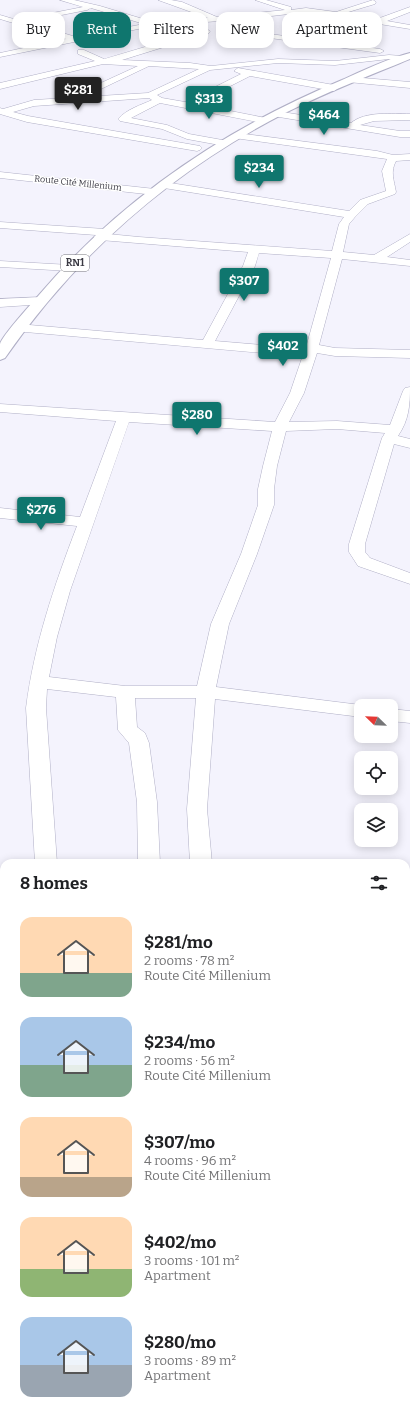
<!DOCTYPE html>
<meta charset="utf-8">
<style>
body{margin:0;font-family:Bitter,serif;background:#f2f2f2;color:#202124;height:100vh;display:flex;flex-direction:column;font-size:15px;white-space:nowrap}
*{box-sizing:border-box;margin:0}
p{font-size:13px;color:#757577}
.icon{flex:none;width:22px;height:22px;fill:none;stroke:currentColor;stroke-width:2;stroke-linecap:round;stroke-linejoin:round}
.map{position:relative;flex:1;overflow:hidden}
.sheet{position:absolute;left:0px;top:859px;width:410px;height:556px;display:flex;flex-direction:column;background:#fff;border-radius:12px 12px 0 0;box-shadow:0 2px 10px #0003}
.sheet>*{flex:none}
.top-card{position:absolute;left:12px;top:12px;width:386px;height:36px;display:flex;gap:8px}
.needle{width:26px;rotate:293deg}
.tools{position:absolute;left:354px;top:699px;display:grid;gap:8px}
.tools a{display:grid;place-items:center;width:44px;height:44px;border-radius:8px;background:#fff;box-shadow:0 2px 10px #0003;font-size:20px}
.price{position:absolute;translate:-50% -34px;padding:0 9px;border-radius:4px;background:#0f766e;color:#fff;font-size:13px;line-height:26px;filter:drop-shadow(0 1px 2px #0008)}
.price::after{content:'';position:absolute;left:50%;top:24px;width:12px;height:9px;margin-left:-6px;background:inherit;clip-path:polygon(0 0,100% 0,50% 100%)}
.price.current{background:#222;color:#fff}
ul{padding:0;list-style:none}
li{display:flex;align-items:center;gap:12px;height:100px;padding:0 20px}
li span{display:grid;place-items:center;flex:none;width:112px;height:80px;border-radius:12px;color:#555}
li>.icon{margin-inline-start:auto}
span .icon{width:48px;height:48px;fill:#fffc;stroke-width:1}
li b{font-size:17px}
h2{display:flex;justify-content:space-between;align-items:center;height:48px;padding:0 20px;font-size:17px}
.chip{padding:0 14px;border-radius:12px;background:#fff;box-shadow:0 2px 10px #0003;font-size:14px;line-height:36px}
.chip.current{background:#0f766e;color:#fff}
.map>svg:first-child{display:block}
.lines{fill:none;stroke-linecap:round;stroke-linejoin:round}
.street-casing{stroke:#b0afc6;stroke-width:1}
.highway-casing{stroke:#b0afc6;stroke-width:2}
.street{fill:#fff;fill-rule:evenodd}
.highway{fill:#fff;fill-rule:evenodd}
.labels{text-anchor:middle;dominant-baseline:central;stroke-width:3;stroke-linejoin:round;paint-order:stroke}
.far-street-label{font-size:9px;fill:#3a3943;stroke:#fff}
.shield{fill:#fff;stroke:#75747b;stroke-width:1}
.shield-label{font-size:10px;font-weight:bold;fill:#3a3943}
</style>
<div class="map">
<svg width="410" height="1415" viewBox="0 0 410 1415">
<rect width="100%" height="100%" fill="#f4f3fd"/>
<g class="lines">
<g class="street-casing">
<path id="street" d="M60 0H74L100 6 153 22 208 18 158 0H171L182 2 217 17 285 10 255 0H266L291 7V10L306 8 336 12 373 0 376 2 375 4 345 13 377 19 410 7V12L387 21 410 25V29L306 12 246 19 153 26 0 57V53L66 39 0 19V15L17 20 83 7ZM91 8 144 24 76 37 26 22 87 10Z
M206 29 210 31 209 33 122 60 190 63 211 66 278 59 335 61 389 55 402 56 406 58 402 60 389 59 335 65 278 63 210 70 157 95 162 98 185 102 241 74 234 71 238 68 334 85 338 88 334 91 250 76 195 104 266 118 268 120 263 123 160 103 131 118 167 125 189 134 228 141 230 143 228 145 225 146 187 139 162 129 120 121 118 119C127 109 141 105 152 100L149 98 34 106 13 112 28 116 200 146 202 148 200 150 197 151 27 122 0 114V108L3 109 34 100 148 93 199 69 149 66 82 98 79 97 78 95 79 93 138 66 103 64 0 89V83L95 61 78 54V50H84L104 59Z
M217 32 270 34 380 49 384 51 380 53 270 38 220 36H217Z
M351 77 410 82V88L348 82 347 80Z
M276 111 351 123C365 111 392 114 410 114V120L374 121 360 125 400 131H410V137H400L273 116 271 114Z
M237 133 377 151 393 155 410 154V160L396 161C390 172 394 180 396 192L395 194 368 204 355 217 349 224 343 252 374 255 410 234V242L387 257 410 260V266L342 259 319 345 335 348 410 350V358L335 356 317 353 304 393 289 422 337 421 390 425 403 391 405 388 410 387C410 405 409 420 398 436L410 439V448L394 444 365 544V552L370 558 410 573V584L358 566 349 552V544L382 438 385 433 337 429 286 431 277 466 274 489V505L257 554 229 624 216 687 361 705 366 706H361V717L215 699 207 809 212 863H190L187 809 196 698H135L137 727 145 733 149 743 157 802 160 863H138L137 802 129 743 118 730 116 697 47 689 46 708 57 863H35L26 708C34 645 54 586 77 526L0 518V508L80 517 116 421 0 412V404L275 422 290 393 304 352 274 354 14 331 12 328 14 325 18 324 203 340 243 266 248 252 100 240 96 239 94 237 96 235 0 228V222L105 229 111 232 108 234 139 237 332 251 339 224 344 217 164 188 159 185 164 182 349 211 360 200 386 191 382 171 387 159 234 138 232 136 234 134ZM259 253 331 258 307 344 274 346 215 341 255 266ZM129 422 272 431 263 466 258 489V505L241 554 211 624 197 686H125L49 677 57 637 70 591Z
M0 172 155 189 160 192 155 195 0 178Z
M0 261 70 265 74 266 76 268 74 270 70 271 0 267Z
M41 297 45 298 47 301 45 304 0 307V299Z
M391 709 410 711V723L391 721Z
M410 1299V1329L406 1330V1300Z
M406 1396 410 1398V1415H391L390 1411H406Z
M91 1411H129L128 1415H90Z"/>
</g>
<g class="highway-casing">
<path id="highway" d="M410 53V59C368 76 325 93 285 113 172 171 77 254 5 358L0 360C0 355 0 349 0 344 2 336 32 303 39 295 121 199 226 128 342 80 364 70 387 59 410 53Z"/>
</g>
<use href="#street" class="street"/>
<use href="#highway" class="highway"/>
</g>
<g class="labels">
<g class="far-street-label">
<text transform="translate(78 183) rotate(6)">Route Cité Millenium</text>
</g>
<rect class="shield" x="61" y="255" width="28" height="16" rx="3"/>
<g class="shield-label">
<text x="75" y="263">RN1</text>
</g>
</g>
</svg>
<div class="tools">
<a><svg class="needle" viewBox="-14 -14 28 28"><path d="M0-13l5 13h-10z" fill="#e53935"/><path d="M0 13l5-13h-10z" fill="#757577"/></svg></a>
<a><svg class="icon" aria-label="locate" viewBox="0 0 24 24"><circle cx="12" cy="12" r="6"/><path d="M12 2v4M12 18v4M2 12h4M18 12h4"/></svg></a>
<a><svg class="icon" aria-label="layers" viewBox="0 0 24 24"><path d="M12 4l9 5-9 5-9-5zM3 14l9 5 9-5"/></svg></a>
</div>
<b class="price current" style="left:78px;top:111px">$281</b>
<b class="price" style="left:209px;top:120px">$313</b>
<b class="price" style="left:324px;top:136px">$464</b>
<b class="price" style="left:259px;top:189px">$234</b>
<b class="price" style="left:244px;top:302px">$307</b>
<b class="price" style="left:283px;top:367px">$402</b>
<b class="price" style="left:197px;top:436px">$280</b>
<b class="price" style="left:41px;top:531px">$276</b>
<div class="top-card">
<a class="chip">Buy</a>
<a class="chip current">Rent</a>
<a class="chip">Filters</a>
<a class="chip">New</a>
<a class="chip">Apartment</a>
</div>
<section class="sheet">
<h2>8 homes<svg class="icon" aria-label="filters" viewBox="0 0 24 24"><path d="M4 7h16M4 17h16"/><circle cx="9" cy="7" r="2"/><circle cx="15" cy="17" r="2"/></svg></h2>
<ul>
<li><span style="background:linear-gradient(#ffd9b3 70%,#7fa58c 0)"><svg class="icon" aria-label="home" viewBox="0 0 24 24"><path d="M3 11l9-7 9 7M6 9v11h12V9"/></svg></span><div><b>$281/mo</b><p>2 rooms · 78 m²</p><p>Route Cité Millenium</p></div></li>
<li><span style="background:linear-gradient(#a9c7e8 60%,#7fa58c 0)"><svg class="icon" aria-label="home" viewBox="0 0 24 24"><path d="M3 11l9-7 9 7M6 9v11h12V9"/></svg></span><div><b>$234/mo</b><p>2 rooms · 56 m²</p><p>Route Cité Millenium</p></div></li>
<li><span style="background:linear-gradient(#ffd9b3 75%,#b9a48a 0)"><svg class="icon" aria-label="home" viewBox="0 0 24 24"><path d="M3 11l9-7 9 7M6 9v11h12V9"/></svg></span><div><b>$307/mo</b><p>4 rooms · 96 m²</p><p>Route Cité Millenium</p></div></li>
<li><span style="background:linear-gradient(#ffd9b3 65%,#8fb573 0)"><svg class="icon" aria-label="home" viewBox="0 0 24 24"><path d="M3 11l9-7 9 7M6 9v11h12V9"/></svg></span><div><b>$402/mo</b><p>3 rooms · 101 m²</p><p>Apartment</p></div></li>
<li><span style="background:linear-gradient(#a9c7e8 60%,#9aa5b1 0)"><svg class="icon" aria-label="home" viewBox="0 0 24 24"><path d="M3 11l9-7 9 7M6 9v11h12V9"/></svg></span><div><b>$280/mo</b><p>3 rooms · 89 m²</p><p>Apartment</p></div></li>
</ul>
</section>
</div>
